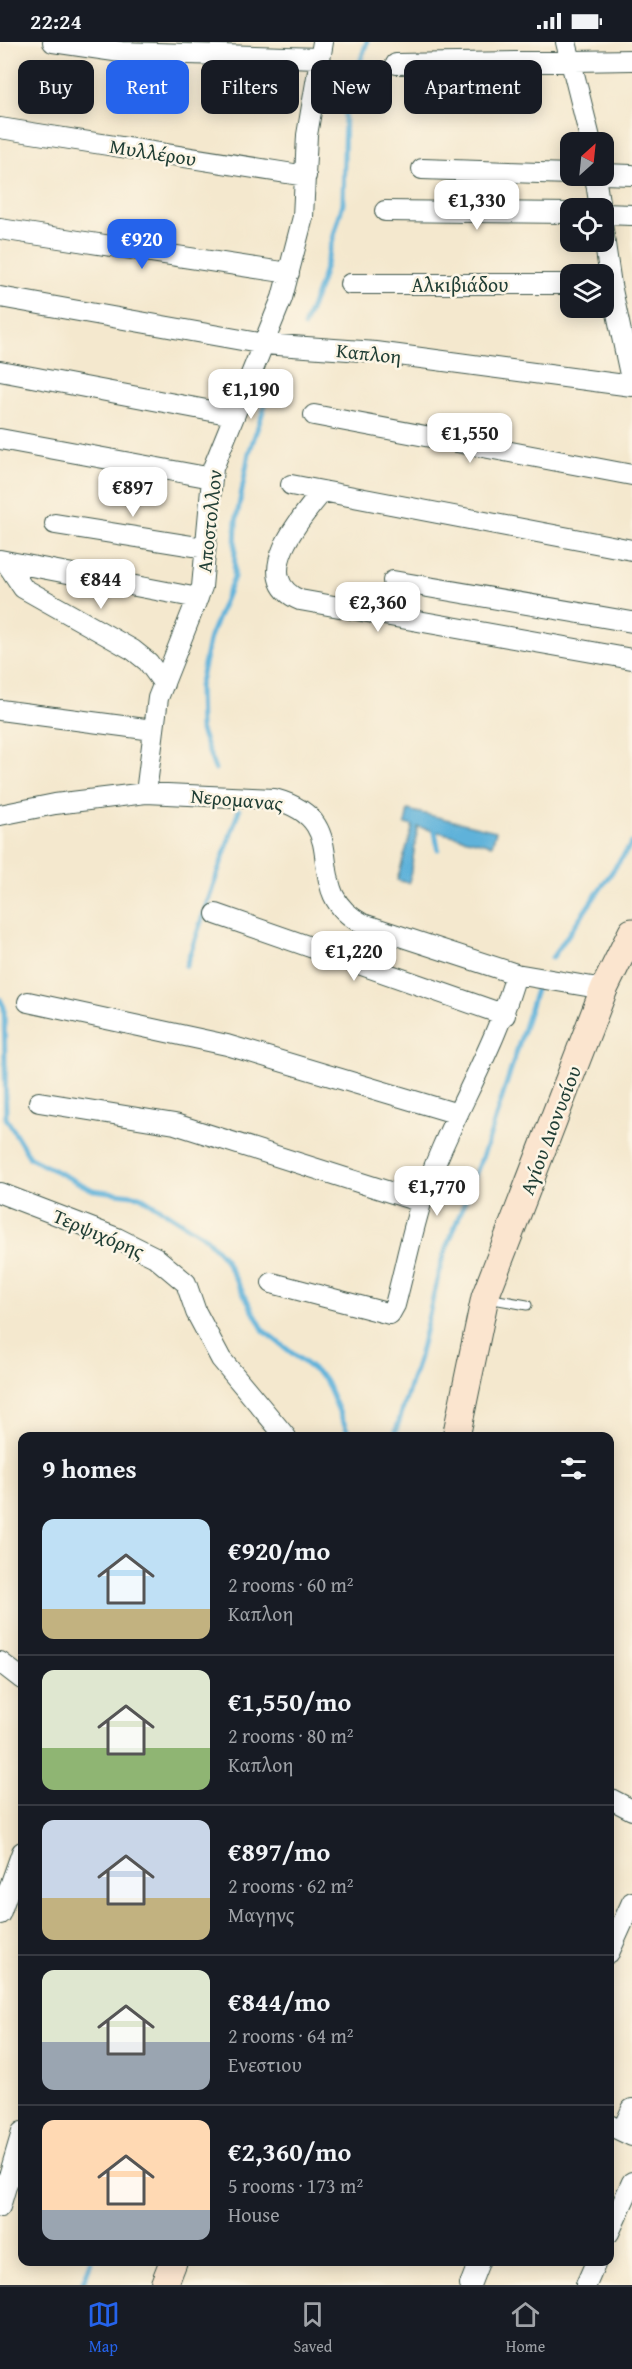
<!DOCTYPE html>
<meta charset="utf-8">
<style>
body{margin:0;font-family:"Gentium Book Plus",serif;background:#20242c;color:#f1f3f6;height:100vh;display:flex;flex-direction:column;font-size:22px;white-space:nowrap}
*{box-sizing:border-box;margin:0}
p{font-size:20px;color:#9ea1a6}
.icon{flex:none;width:33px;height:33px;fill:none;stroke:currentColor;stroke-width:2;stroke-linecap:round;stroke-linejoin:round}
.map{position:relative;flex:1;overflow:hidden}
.sheet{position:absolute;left:18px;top:1390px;width:596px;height:834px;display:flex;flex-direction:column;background:#171b24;border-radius:12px;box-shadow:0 3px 15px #0003}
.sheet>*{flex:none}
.guide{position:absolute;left:18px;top:18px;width:597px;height:54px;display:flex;gap:12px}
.needle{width:39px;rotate:27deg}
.tools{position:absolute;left:560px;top:90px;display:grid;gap:12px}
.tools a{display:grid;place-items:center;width:54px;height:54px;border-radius:12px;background:#171b24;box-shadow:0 3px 15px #0003;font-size:30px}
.price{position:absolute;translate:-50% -51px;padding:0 14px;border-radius:12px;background:#fff;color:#222;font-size:20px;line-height:39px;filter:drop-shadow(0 2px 3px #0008)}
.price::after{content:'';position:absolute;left:50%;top:36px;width:18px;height:14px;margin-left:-9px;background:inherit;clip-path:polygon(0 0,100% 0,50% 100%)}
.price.current{background:#2563eb;color:#fff}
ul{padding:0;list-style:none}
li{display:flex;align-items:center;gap:18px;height:150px;padding:0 24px}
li+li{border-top:2px solid #363941}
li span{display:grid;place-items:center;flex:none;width:168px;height:120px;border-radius:12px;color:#555}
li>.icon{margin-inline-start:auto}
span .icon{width:72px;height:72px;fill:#fffc;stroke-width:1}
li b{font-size:26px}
h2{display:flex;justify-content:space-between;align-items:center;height:72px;padding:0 24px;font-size:26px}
.pill{padding:0 21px;border-radius:12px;background:#171b24;box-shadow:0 3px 15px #0003;font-size:21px;line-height:54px}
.pill.current{background:#2563eb;color:#fff}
.status{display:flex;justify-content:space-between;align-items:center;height:42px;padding:0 30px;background:#171b24;direction:ltr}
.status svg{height:16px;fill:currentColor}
.menu{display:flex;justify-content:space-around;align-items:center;height:84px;border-top:2px solid #363941;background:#171b24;font-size:16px;color:#9ea1a6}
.menu a{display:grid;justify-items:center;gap:3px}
.menu .current{color:#2563eb}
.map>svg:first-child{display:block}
.water{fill:#5fb2da;stroke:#3f7887;stroke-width:1.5}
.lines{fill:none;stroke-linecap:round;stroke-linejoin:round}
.stream{stroke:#5fb2da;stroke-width:5}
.lane-casing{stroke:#3f574b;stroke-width:11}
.street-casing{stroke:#3f574b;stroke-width:22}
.secondary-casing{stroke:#3f574b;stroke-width:29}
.lane{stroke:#fff;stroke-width:9}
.street{stroke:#fff;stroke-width:20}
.secondary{stroke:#fbe5cf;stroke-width:27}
.labels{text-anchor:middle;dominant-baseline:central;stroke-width:5;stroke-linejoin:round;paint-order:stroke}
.street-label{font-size:20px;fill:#1f3d34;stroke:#fcf5e5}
</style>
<div class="status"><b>22:24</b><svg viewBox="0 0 49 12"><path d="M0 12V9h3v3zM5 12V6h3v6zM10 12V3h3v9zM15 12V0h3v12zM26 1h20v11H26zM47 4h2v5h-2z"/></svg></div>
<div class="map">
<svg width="632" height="2243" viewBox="0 0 632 2243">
<rect width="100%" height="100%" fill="#fcf5e5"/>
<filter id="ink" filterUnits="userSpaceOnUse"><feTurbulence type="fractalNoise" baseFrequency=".0167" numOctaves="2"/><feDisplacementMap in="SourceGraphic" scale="12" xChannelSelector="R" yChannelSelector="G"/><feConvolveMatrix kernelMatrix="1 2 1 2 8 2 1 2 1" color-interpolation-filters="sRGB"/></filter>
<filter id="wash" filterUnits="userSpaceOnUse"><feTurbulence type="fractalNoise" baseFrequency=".008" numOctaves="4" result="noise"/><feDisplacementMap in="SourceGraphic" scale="24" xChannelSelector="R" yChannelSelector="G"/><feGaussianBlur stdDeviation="1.35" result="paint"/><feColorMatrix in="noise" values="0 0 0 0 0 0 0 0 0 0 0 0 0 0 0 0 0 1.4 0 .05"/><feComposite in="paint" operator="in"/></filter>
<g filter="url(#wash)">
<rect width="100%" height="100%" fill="#f4e8ce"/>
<path class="water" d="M408 768 496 789 492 803 418 785 409 841 397 838 413 784 405 782Z"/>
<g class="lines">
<path class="stream" d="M304 284 321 240 343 161 345 64 367 0
M215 727 200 686 199 645 210 595 234 535 236 480 249 411 274 337
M434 783 438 807
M552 916 632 801
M186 924 239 768
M0 957 4 965 6 1076 30 1116 93 1148 140 1154 206 1196 224 1216 264 1289 325 1337 350 1395
M394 1395 419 1315 442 1218 488 1100 536 948
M82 2243 91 2220"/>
</g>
</g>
<g filter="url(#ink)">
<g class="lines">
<g class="lane-casing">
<path id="lane" d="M487 1256 527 1263"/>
</g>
<g class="street-casing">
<path id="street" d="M53 0 121 10 319 16
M566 0 591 100
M396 22 632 18
M0 86 306 134
M422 127 570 132
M603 132 632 133
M595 134 600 166
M385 169 570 171
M603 172 632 173
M0 187 289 231
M603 188 611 243 632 342
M350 242H570
M0 255 264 302 376 310 632 344
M0 329 233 373
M314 373 632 433
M0 397 212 436
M291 443 632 508
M323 449C302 474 248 536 300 558L632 617
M55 482 205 506
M0 518 198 556
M5 519 23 546 133 608 148 620 164 642
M393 539 632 580
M0 668 153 688
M146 751 158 656 202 545 213 426 282 256 303 175 307 93 323 0
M0 773 55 762 146 751 274 757C360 780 295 847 363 882L516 932 604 947
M216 872 505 973
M28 960 227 1003 458 1072
M39 1060 175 1082 421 1160
M0 1151 117 1196 155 1215 186 1241 196 1270 221 1317 286 1395
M272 1241 390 1272 395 1263C404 1229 411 1194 421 1161 446 1082 494 1012 516 932
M0 1620 22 1637
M609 1756 632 1768
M0 1872 22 1810
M609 1911 632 1860
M609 2083 632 2094
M622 2089 632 2067
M0 2165 22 2090
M609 2191 632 2140
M470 2243 479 2220
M586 2243 596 2220"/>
</g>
<g class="secondary-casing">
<path id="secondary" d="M456 1395 485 1255 604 947 632 890
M164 2243 173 2220"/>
</g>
<use href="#lane" class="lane"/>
<use href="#street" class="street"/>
<use href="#secondary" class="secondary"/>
</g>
</g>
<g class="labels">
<g class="street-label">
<text transform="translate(153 110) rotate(9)">Μυλλέρου</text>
<text x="460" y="242">Αλκιβιάδου</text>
<text transform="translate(369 311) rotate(6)">Καπλοη</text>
<text transform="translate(209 479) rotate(-84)">Αποστολλον</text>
<text transform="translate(237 757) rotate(5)">Νερομανας</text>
<text transform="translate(550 1088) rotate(-69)">Αγίου Διονυσίου</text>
<text transform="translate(99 1191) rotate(23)">Τερψιχόρης</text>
</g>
</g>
</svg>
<div class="tools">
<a><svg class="needle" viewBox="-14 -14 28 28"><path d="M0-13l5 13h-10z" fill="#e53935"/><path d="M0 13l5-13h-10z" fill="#9ea1a6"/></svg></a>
<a><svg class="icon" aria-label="locate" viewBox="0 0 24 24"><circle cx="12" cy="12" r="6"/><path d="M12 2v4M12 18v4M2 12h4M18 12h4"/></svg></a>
<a><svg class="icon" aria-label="layers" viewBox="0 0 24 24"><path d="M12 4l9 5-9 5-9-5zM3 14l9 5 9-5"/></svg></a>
</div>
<b class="price" style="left:477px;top:189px">€1,330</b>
<b class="price current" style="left:142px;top:228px">€920</b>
<b class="price" style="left:251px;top:378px">€1,190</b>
<b class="price" style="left:470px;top:422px">€1,550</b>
<b class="price" style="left:133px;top:476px">€897</b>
<b class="price" style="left:101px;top:568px">€844</b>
<b class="price" style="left:378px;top:591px">€2,360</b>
<b class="price" style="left:354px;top:940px">€1,220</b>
<b class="price" style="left:437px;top:1175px">€1,770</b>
<div class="guide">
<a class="pill">Buy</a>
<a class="pill current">Rent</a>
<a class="pill">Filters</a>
<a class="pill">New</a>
<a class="pill">Apartment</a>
</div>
<section class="sheet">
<h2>9 homes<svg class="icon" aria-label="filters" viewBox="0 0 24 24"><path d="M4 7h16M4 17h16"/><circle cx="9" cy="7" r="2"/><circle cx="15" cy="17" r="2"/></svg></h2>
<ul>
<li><span style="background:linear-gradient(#bfe0f5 75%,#c2b280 0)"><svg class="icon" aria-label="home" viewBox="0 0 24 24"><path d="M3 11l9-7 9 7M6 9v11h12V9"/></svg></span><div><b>€920/mo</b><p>2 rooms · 60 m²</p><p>Καπλοη</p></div></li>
<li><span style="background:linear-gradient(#dfe7d0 65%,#8fb573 0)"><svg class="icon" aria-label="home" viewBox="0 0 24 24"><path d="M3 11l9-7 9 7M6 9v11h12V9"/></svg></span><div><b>€1,550/mo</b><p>2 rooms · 80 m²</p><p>Καπλοη</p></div></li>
<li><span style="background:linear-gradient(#c9d6e8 65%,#c2b280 0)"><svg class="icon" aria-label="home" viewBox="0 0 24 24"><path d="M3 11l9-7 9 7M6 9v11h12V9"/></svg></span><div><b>€897/mo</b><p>2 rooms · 62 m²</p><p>Μαγηνς</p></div></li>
<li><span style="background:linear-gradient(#dfe7d0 60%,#9aa5b1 0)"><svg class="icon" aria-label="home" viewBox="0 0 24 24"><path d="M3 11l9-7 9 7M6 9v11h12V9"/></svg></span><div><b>€844/mo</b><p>2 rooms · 64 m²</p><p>Ενεστιου</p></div></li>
<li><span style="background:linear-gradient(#ffd9b3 75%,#9aa5b1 0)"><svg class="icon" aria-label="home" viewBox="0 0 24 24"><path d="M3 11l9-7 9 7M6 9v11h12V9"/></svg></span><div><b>€2,360/mo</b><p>5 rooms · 173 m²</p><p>House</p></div></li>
</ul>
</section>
</div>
<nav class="menu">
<a class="current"><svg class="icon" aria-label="map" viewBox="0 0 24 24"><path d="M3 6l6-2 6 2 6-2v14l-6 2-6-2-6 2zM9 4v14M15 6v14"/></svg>Map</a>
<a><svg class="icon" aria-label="saved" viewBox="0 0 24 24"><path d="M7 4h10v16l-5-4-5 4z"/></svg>Saved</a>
<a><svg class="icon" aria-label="home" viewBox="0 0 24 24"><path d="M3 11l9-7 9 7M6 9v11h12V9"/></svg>Home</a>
</nav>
